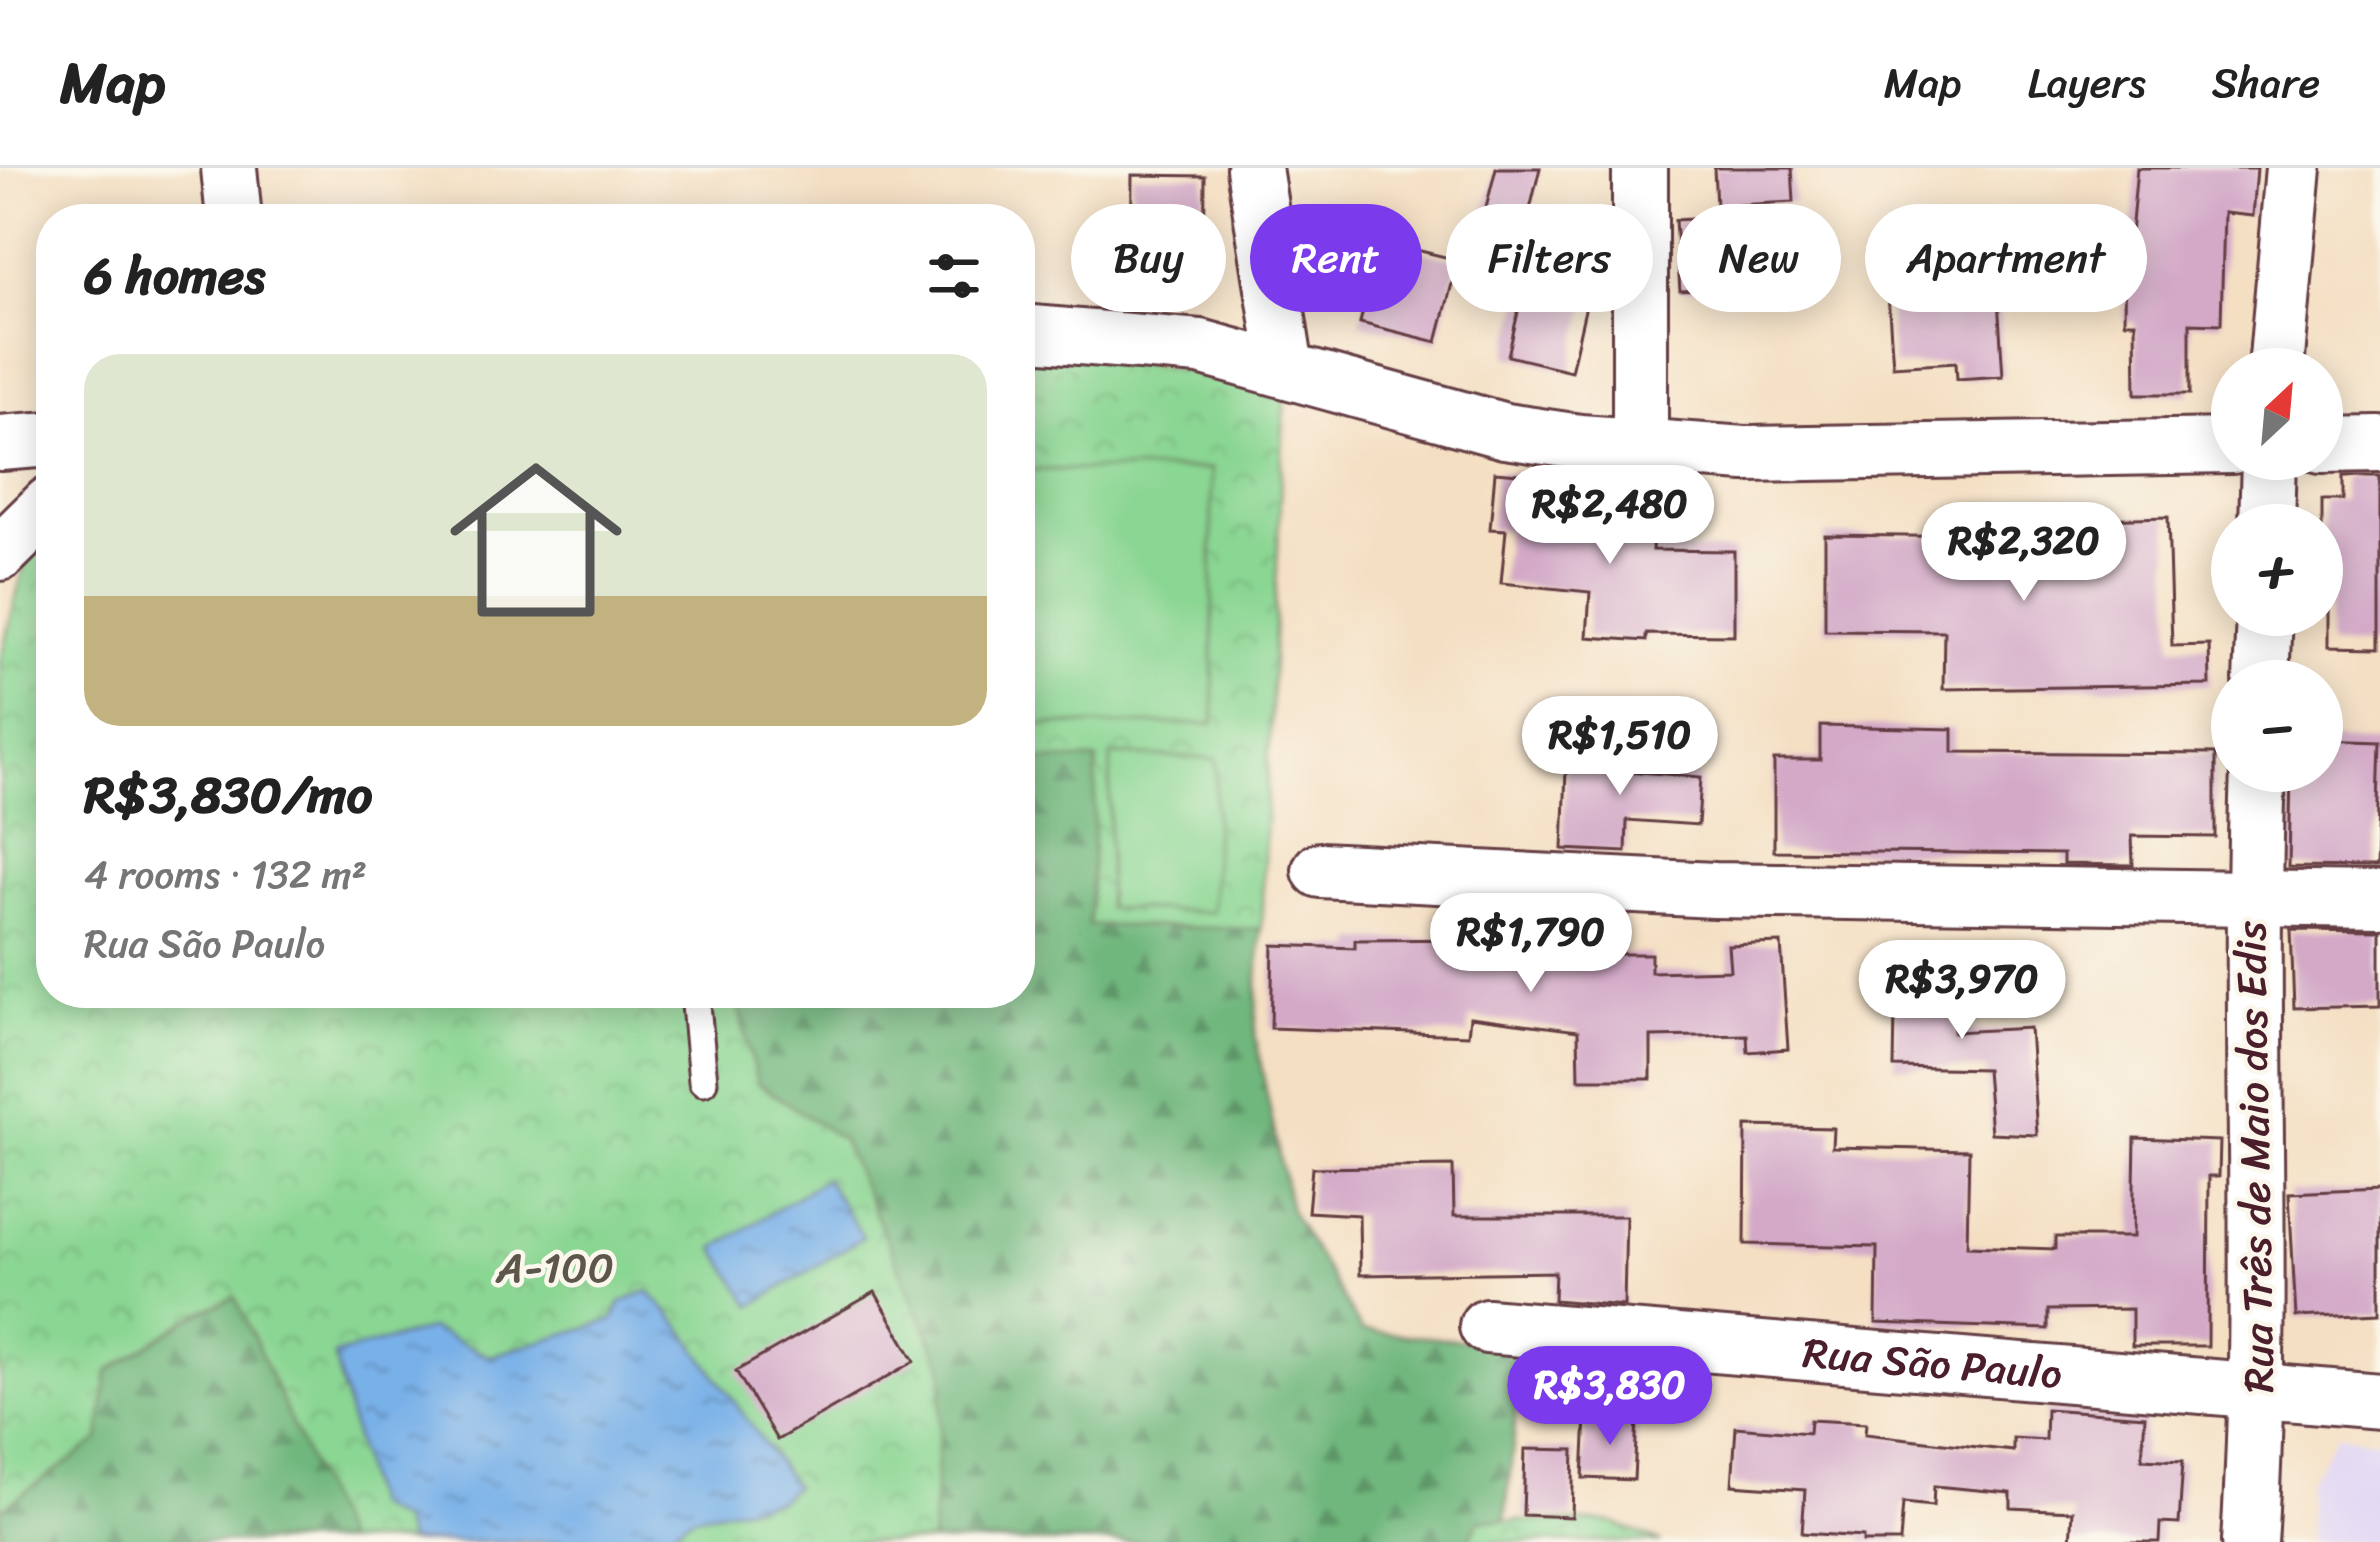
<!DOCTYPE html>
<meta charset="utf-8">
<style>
body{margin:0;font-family:Sriracha,sans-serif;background:#f6f6f6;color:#222;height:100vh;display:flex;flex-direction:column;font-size:45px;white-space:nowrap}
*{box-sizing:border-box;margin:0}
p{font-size:39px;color:#767676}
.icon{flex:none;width:66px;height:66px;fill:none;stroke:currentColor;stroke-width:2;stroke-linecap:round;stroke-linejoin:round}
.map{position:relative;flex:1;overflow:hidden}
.details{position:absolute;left:36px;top:36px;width:999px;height:804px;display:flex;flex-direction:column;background:#fff;border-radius:48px;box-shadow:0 6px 30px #0003}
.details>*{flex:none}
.guide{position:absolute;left:1071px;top:36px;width:1128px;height:108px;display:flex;gap:24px}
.needle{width:78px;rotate:26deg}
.controls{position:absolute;left:2211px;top:180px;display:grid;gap:24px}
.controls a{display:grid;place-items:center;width:132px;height:132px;border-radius:50%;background:#fff;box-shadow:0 6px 30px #0003;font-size:60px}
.price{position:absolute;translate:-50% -102px;padding:0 27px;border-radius:42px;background:#fff;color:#222;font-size:39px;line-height:78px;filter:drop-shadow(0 3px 6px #0008)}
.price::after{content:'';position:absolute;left:50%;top:72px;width:36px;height:27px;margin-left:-18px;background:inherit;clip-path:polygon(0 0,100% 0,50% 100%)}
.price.current{background:#7c3aed;color:#fff}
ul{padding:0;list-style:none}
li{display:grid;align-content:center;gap:24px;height:636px;padding:0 48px}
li+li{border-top:3px solid #e0e0e0}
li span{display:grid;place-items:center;height:372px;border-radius:36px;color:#555}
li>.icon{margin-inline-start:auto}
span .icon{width:216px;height:216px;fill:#fffc;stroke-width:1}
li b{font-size:51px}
h2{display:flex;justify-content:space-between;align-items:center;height:144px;padding:0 48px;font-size:51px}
.pill{padding:0 42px;border-radius:54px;background:#fff;box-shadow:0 6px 30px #0003;font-size:42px;line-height:108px}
.pill.current{background:#7c3aed;color:#fff}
header{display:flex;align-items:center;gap:72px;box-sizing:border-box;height:168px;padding:0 60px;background:#fff;border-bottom:3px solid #e0e0e0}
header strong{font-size:57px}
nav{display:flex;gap:66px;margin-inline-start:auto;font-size:42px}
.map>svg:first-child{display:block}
.built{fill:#dfd5f5}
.forest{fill:url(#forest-firs);stroke:#5c6b54;stroke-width:3}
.park{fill:url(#park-crowns);stroke:#6a7a5f;stroke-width:3}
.pitch{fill:#8ad693;stroke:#6a7a5f;stroke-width:3}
.water{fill:url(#water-ripples);stroke:#61688a;stroke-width:3}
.building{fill:#d3a9c7}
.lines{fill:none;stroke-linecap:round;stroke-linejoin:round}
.service-casing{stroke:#643c42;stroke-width:33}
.minor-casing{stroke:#643c42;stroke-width:60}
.service{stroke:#fff;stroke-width:27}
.minor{stroke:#fff;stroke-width:54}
.labels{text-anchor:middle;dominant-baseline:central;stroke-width:9;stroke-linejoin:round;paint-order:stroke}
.street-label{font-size:42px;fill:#4a1f2b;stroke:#fbf7ec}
.park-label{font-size:42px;fill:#5d564a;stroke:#fbf7ec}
</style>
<header>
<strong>Map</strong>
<nav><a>Map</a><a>Layers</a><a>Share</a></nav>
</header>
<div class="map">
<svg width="2380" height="1374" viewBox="0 0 2380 1374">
<defs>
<pattern id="forest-firs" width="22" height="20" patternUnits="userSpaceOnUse" patternTransform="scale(3)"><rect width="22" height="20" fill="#6fb77d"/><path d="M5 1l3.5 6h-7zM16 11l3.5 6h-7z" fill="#5d9467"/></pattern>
<pattern id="park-crowns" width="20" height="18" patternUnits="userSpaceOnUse" patternTransform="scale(3)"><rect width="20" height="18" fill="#8ad693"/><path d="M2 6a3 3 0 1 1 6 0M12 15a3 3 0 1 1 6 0" fill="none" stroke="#79b77f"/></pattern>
<pattern id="water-ripples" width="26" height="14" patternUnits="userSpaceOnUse" patternTransform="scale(3)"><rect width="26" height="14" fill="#78b0e8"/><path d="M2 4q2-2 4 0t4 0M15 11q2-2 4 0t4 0" fill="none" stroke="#648fbc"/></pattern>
</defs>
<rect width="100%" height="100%" fill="#fbf7ec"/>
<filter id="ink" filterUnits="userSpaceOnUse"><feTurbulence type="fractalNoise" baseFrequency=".00833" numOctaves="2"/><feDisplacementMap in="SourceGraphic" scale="24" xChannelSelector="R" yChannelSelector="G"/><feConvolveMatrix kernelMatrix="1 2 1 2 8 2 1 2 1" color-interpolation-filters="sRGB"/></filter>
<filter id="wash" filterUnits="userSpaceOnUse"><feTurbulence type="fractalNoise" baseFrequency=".004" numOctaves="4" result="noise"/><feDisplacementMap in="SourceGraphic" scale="48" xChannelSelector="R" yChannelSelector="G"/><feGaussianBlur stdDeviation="2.7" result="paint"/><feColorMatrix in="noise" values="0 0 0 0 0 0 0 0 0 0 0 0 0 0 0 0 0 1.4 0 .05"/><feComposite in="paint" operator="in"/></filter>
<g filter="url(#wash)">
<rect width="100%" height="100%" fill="#f4dfc3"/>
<path class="built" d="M2337 1266 2380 1271V1374H2308V1315Z"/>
<path class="forest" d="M1020 592H1097L1089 756 1261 761 1255 867 1290 1042 1362 1163 1523 1178 1503 1374H931L842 972 757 915 735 825H1020Z
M236 1128 344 1374H0V1342L98 1272 108 1204 187 1152Z"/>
<path class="park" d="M1020 185 1100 188 1285 219 1261 761 1089 757 1097 592H1020Z
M51 358V825H735L757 915 842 972 944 1201 931 1374H344L235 1128 187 1152 108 1204 99 1272 0 1342V492L27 387Z
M1479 1352 1611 1354 1661 1374H1468Z"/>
<path class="pitch" d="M1211 301 1214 556 1020 557V302Z
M1111 587 1217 591 1212 744 1107 740Z"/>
<path class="water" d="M825 1011 863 1069 752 1138 715 1080Z
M648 1123 681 1158 794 1318 779 1332 693 1348 656 1374H408L400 1353 372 1338 334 1187 429 1161 490 1188 613 1152 621 1135Z"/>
<g id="blocks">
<path class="building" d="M1496 0H1540L1523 70 1481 60Z
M1714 0H1792L1794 34 1716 38Z
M2137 0H2257L2253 48 2224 45 2221 156 2190 155V226H2136L2135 154H2124L2125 88H2129Z
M1132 7 1205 8 1204 111 1131 110Z
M1749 48 1754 120 1680 123 1675 52Z
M1379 73 1458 92 1437 174 1360 155Z
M1529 96 1592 111 1571 203 1508 188Z
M1996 101 2003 208 1957 211 1956 194 1893 198 1888 128 1951 124 1949 103Z
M1495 304 1567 310 1562 359 1653 365 1652 382 1734 383V467L1646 466V473L1587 469 1590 424 1501 415 1506 362 1490 361Z
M2343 308H2380V479L2329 478V435H2322V332H2343Z
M2168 349 2172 478 2209 477 2210 517 1943 521 1944 463 1825 462V367L2064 370 2063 352Z
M1820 558 1953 561V584L2215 586V669L2132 668 2133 697 2063 696V686L1774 683V592H1820Z
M2322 572 2380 574 2376 700 2289 699 2291 603H2322Z
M1567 576 1629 578V603L1701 609 1698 657 1627 652 1626 684 1563 681Z
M2291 762 2380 763V838L2294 840Z
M1482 767 1572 778 1571 786H1651V804L1730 802 1728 777 1781 775 1788 881 1748 884 1747 867 1651 869V911H1579L1578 863 1470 849 1468 867 1271 860 1273 777 1355 780V772L1482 771Z
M1896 788H1956L1954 864 2030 860 2037 967 1991 965 1986 901 1894 899Z
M1746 958 1833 960 1832 979 1969 982 1967 1078 2055 1081V1069H2133L2135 970 2220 973 2219 1008H2209L2208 1178H2132V1141L2048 1142V1161L1876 1155 1877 1079 1745 1076Z
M1453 998 1454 1048H1626L1624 1138 1554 1132 1555 1104 1360 1107 1359 1047 1308 1044 1312 1000Z
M2380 1021V1145L2296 1149 2289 1025Z
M875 1124 915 1193 777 1272 736 1203Z
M2046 1241 2145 1248 2142 1291 2183 1293 2179 1356 2160 1355 2159 1374H2071L2073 1343 2011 1340V1325L1934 1318 1933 1338 1903 1335 1900 1374H1863V1369L1802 1365 1805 1322 1732 1317 1736 1259 1809 1265 1810 1252 1866 1255 1865 1266 2013 1283V1270L2045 1272Z
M1586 1248 1637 1250 1634 1312 1583 1310Z
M1525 1281 1574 1282 1572 1349 1523 1347Z"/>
</g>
</g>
<g filter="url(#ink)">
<use href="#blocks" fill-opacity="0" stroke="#643c42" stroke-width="3"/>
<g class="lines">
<g class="service-casing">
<path id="service" d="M695 825 703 913"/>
</g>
<g class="minor-casing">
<g id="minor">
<path d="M229 0 234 51"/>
<path d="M1254 0 1286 201"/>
<path d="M1640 0V279"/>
<path d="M1020 164 1200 179 1505 263 1580 274 1745 286 2232 278"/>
<path d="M2276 201 2294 0"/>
<path d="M0 275 51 271"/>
<path d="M2322 277 2380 276"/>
<path d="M2267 357 2269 291"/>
<path d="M0 385 51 335"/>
<path d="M2261 513 2264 447"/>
<path d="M1320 702 1714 722 2380 732"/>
<path id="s1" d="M1487 1158 2380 1233"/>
<path d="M2249 1374C2266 1117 2248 860 2258 603"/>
</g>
</g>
<use href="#service" class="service"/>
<use href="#minor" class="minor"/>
</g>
</g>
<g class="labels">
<g class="street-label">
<text transform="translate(2255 989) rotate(-91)">Rua Três de Maio dos Edis</text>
<text stroke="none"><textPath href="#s1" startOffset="447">Rua São Paulo</textPath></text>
</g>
<g class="park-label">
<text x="555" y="1100">A-100</text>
</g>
</g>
</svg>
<div class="controls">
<a><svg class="needle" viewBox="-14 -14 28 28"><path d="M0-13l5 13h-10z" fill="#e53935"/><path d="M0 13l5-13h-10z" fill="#767676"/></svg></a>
<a>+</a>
<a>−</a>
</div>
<b class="price" style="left:1610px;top:399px">R$2,480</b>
<b class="price" style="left:2024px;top:436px">R$2,320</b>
<b class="price" style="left:1620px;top:630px">R$1,510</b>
<b class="price" style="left:1531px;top:827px">R$1,790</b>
<b class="price" style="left:1962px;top:874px">R$3,970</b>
<b class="price current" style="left:1610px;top:1280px">R$3,830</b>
<div class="guide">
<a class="pill">Buy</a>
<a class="pill current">Rent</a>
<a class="pill">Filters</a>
<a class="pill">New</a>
<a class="pill">Apartment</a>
</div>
<section class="details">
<h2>6 homes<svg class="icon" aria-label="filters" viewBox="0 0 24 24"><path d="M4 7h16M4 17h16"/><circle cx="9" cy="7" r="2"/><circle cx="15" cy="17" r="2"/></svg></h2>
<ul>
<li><span style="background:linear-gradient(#dfe7d0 65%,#c2b280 0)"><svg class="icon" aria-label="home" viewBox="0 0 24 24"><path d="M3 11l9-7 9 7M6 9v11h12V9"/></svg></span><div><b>R$3,830/mo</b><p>4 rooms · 132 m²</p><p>Rua São Paulo</p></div></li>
</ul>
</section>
</div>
